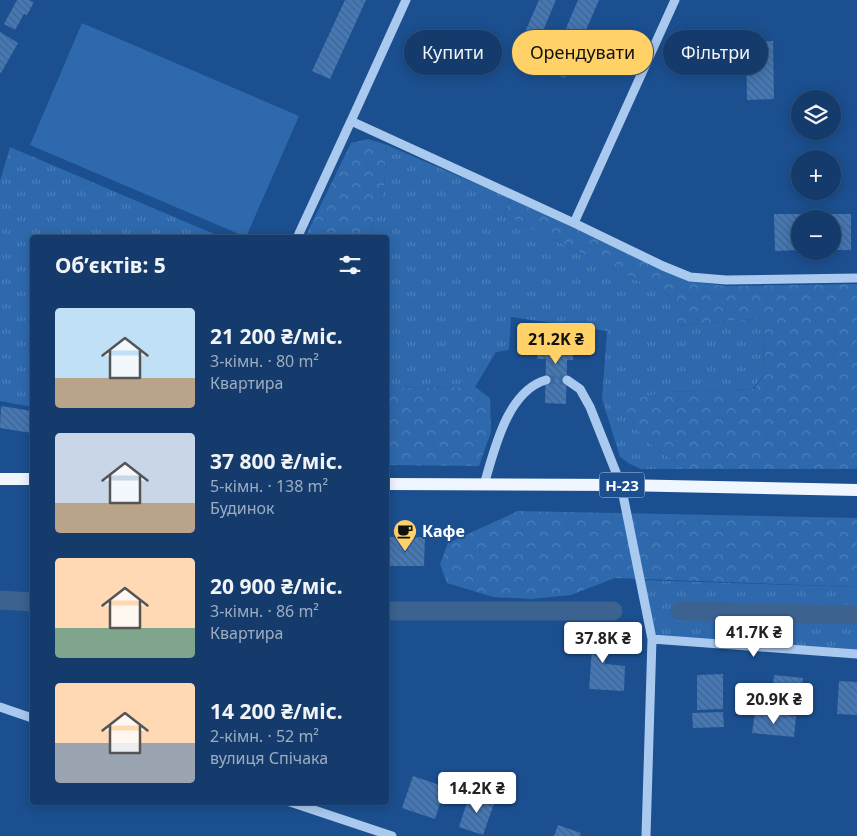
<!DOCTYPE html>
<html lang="uk">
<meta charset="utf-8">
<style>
body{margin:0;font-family:"Noto Sans",sans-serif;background:#214673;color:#f1f3f6;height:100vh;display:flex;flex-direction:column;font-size:19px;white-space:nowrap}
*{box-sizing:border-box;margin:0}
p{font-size:16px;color:#9dadc1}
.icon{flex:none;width:28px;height:28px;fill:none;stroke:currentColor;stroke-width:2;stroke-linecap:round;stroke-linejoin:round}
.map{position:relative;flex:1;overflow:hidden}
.panel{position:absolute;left:30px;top:235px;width:359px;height:570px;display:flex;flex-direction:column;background:#143b6b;border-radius:5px;box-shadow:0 2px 12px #0003,0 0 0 1px #33557e}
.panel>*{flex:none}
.guide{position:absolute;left:404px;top:30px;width:378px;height:45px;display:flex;gap:10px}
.fabs{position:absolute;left:791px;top:90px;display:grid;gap:10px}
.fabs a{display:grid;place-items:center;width:50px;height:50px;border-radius:50%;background:#143b6b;box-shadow:0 2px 12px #0003,0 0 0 1px #33557e;font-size:25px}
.price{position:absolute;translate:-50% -42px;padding:0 11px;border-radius:5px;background:#fff;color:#222;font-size:16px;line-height:32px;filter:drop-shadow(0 1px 2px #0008)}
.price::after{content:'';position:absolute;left:50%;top:30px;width:15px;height:11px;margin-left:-8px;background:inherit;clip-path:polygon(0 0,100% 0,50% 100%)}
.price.on{background:#ffd166;color:#111}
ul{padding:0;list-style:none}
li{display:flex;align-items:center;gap:15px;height:125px;padding:0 25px}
li span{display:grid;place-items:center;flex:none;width:140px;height:100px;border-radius:5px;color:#555}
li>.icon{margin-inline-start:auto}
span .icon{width:60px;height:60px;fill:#fffc;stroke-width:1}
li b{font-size:21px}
h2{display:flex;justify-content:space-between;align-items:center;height:60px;padding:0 25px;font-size:21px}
.chip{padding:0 18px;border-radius:22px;background:#143b6b;box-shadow:0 2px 12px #0003,0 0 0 1px #33557e;font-size:18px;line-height:45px}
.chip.on{background:#ffd166;color:#111}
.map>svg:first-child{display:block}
.grass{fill:url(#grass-tufts)}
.forest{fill:url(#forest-crowns)}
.garden{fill:#2e69ad}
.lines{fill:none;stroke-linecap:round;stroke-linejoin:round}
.canal{stroke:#3c6290;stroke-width:19}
.building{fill:url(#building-back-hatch)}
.minor-tunnel{stroke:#3d69a0;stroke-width:9;stroke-dasharray:9 4.5;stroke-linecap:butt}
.minor{stroke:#a9c9ee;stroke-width:9}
.major{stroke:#f0f6ff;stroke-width:12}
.labels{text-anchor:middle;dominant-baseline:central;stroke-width:4;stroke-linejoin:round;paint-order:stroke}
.shield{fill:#1b4f8f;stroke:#bbcadd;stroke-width:1}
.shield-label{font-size:15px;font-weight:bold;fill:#fff}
.poi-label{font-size:16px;font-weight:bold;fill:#fff;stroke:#1b4f8f;text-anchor:start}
</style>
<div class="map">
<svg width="857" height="836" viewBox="0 0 857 836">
<defs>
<pattern id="grass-tufts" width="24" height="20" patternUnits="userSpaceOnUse" patternTransform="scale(1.25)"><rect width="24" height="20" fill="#2e69ad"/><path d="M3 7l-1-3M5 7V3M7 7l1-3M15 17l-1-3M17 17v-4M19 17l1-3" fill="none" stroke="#4d80b9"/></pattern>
<pattern id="forest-crowns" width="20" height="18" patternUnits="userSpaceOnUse" patternTransform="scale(1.25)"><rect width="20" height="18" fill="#2e69ad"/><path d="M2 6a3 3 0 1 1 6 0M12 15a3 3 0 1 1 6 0" fill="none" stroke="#4d80b9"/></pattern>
<pattern id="building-back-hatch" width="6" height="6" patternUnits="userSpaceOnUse" patternTransform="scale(1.25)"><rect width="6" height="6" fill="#4478b7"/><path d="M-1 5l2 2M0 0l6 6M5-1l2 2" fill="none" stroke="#486282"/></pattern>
</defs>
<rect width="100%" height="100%" fill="#1b4f8f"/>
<path class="grass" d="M387 145 511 199 503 215 670 296 679 326 764 318 765 373 753 389 669 392 647 441 685 469H641L630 464 620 457 602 399 607 331 511 317 509 350 496 352 475 387 386 388V238H372L374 218 384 188Z
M10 147 221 237 32 238V407L0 401V181Z
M641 580 857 587V654L652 639Z"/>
<path class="forest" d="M368 139 387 145 384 188 374 218 372 237H305L351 143Z
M511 199 688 281 726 286 857 284V469H685L647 441 624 417 635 398 669 392 754 389 765 373 764 318 678 326 670 296 503 215Z
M475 387 490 398 491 432 479 466 386 465V388Z
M518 511 857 518V587L615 578 571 595 531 599 493 597 447 583 440 564 448 543Z"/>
<path class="garden" d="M82 23 299 116 246 237 30 145Z"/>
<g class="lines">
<path class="canal" d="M0 600 32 602
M386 611H613
M680 611 857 615"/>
</g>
<path class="building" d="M17 0H29L34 2 27 15 24 14 15 30 4 24Z
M345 0H366L330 79 312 71Z
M539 0H556L529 64 514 57Z
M578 0H599L565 78 548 71Z
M0 32 18 43 1 73 0 72Z
M773 41 774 99 747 100 746 42Z
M774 214H851V250H832V219H800V250L775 251Z
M538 334 573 335V360H567L566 404 545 403 546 359H537Z
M1 406 32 411V433L0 428Z
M386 537H425L424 566H386Z
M582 634 617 636 616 649H606L605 664 625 666 624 691 589 689 592 648H581Z
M723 674V709L697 710V675Z
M774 675 803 678 800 712 771 710Z
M839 681 857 682V715L837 714Z
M723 712 724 727 693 728 692 713Z
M755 712 796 716 794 737 752 733Z
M413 776 445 787 435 819 402 808Z
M470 793 495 801 483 835 459 827Z
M558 825 581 833 580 836H554Z"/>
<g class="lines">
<path class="minor-tunnel" d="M546 380H567"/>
<path class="minor" d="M351 121 406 0
M574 223 675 0
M297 238 351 121 574 223 663 266 690 277 726 280 857 278
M567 380 580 389 590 407 621 485 652 639 646 836
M484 485C494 451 507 391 546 380
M652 639 857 654
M0 707 32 718
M290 802 392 836"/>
<path class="major" d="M0 479H32
M386 484 621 485 857 490"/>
</g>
<defs>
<g id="cafe-pin" transform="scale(1.25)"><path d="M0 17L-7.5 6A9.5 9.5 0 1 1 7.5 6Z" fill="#ffd166" stroke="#1b4f8f"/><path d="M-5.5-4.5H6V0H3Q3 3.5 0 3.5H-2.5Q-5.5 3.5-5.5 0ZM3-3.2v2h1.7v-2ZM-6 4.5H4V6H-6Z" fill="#111"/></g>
</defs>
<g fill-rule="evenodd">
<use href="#cafe-pin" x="405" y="531"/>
</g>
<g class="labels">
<rect class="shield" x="599.5" y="472.5" width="45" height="25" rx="4"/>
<g class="shield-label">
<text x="622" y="485">Н-23</text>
</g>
<g class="poi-label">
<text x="422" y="531">Кафе</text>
</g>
</g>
</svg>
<div class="fabs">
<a><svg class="icon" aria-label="layers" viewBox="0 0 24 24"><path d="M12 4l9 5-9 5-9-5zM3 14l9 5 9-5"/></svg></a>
<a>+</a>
<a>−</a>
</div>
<b class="price on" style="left:556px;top:365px">21.2K ₴</b>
<b class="price" style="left:754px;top:658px">41.7K ₴</b>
<b class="price" style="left:603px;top:664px">37.8K ₴</b>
<b class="price" style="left:774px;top:725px">20.9K ₴</b>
<b class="price" style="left:477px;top:814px">14.2K ₴</b>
<div class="guide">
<a class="chip">Купити</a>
<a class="chip on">Орендувати</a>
<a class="chip">Фільтри</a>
</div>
<section class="panel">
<h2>Об’єктів: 5<svg class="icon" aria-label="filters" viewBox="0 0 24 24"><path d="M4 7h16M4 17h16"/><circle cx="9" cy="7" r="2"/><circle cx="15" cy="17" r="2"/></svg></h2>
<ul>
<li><span style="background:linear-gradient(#bfe0f5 70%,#b9a48a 0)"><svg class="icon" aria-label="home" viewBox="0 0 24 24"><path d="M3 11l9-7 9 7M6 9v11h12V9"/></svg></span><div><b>21 200 ₴/міс.</b><p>3-кімн. · 80 m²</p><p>Квартира</p></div></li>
<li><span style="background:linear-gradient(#c9d6e8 70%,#b9a48a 0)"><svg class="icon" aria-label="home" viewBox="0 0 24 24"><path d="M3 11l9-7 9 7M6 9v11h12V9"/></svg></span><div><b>37 800 ₴/міс.</b><p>5-кімн. · 138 m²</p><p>Будинок</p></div></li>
<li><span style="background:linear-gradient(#ffd9b3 70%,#7fa58c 0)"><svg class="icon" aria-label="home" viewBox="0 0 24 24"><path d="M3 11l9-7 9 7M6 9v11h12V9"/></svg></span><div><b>20 900 ₴/міс.</b><p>3-кімн. · 86 m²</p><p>Квартира</p></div></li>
<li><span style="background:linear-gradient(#ffd9b3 60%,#9aa5b1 0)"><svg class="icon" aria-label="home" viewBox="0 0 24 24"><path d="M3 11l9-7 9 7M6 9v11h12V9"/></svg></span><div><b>14 200 ₴/міс.</b><p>2-кімн. · 52 m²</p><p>вулиця Спічака</p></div></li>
</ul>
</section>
</div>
